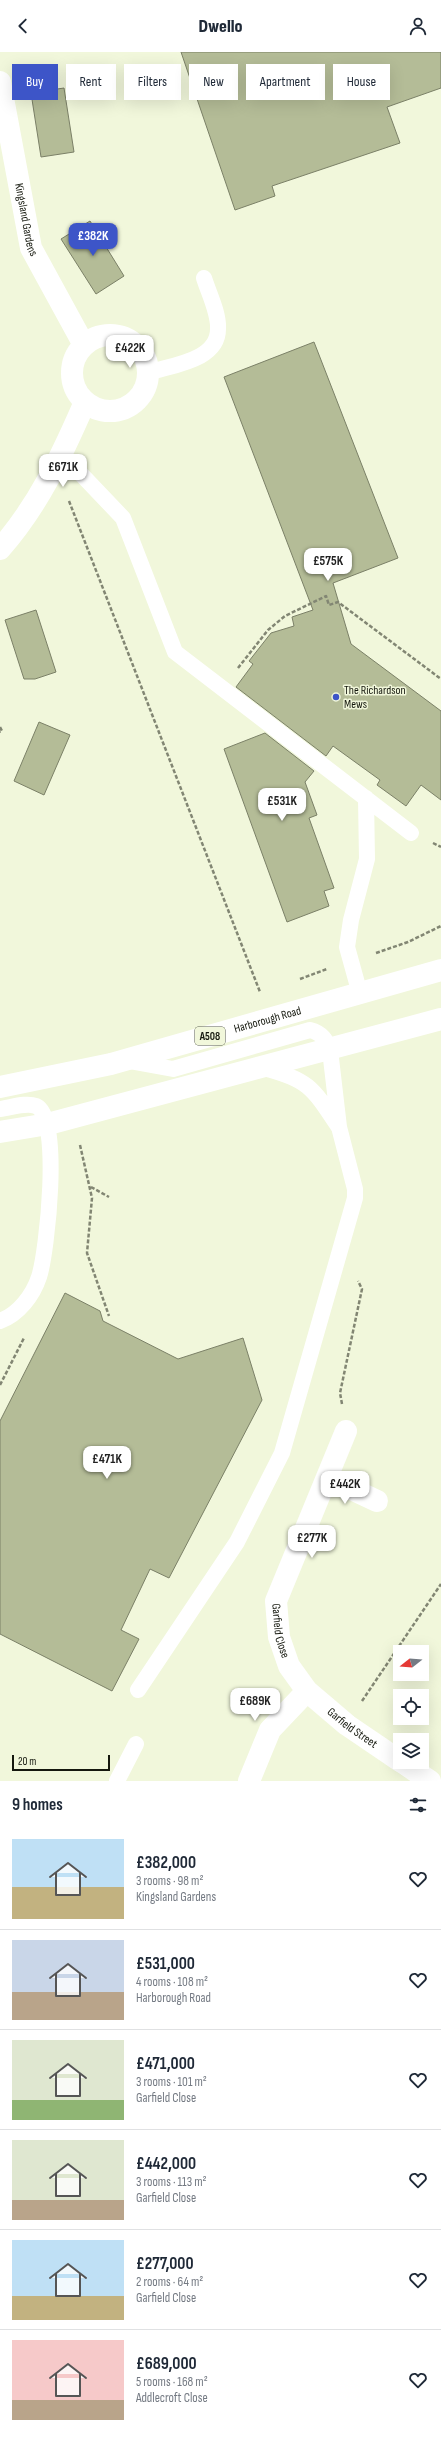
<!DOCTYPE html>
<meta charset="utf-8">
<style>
body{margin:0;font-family:"Sofia Sans Condensed",sans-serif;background:#f2f2f3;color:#1f2937;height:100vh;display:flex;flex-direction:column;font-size:15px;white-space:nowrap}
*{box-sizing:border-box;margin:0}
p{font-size:13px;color:#747a83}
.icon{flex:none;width:22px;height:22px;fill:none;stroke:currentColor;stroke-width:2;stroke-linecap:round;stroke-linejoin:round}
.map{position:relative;height:1729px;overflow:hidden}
.side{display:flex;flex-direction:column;background:#fff;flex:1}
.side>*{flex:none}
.guide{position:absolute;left:12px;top:12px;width:417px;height:36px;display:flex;gap:8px}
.needle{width:26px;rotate:253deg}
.buttons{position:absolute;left:393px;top:1593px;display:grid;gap:8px}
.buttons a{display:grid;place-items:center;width:36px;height:36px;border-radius:0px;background:#fff;box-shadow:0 4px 16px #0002;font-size:20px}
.scale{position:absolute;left:12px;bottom:10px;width:98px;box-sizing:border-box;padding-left:4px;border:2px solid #15180e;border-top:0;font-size:11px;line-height:14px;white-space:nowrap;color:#15180e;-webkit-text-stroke:3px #f1f7db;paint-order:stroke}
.price{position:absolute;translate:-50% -34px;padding:0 9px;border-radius:8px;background:#fff;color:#222;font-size:13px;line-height:26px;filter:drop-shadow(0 1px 2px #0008)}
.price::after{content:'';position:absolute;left:50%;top:24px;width:12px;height:9px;margin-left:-6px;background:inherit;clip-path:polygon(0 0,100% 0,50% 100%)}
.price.selected{background:#3d55c8;color:#fff}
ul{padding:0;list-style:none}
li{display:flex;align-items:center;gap:12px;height:100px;padding:0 12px}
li+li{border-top:1px solid #e0e1e3}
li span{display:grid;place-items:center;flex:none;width:112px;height:80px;border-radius:0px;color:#555}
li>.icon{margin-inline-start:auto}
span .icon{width:48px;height:48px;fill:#fffc;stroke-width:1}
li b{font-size:17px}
h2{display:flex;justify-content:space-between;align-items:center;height:48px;padding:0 12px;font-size:17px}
.tag{padding:0 14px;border-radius:0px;background:#fff;box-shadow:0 4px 16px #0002;font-size:14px;line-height:36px}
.tag.selected{background:#3d55c8;color:#fff}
header{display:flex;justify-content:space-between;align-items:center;height:52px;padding:0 12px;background:#fff;font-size:18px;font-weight:800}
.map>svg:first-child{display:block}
.building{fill:#b4bc97;stroke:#7b8067}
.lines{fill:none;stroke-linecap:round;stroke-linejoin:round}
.path{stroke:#828673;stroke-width:2.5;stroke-dasharray:4 2;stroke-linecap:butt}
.service{stroke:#fff;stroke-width:16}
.minor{stroke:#fff;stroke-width:22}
.trunk{stroke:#fff;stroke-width:22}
.poi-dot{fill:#3d55c8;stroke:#f1f7db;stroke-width:1.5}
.labels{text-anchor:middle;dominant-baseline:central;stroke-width:3;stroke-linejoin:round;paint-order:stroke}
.shield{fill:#f1f7db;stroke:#575b4c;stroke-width:1}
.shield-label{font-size:11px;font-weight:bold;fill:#15180e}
.street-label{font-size:12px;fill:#15180e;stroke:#f1f7db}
.poi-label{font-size:12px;fill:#15180e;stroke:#f1f7db;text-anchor:start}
</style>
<header><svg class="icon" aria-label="back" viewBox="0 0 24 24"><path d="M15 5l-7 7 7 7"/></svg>Dwello<svg class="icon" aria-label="person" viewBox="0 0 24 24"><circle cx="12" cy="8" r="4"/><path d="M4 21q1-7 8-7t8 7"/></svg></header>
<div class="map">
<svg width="441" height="1729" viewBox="0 0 441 1729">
<rect width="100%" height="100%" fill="#f1f7db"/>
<path class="building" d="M181 0H441V36L387 55 400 91 272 134 275 144 235 158Z
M64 36 74 100 41 105 31 41Z
M90 169 124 224 96 242 61 187Z
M314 290 398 506 333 531 351 592 441 659V748L421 733 406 754 377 733 380 728 333 694 326 704 236 635 253 612 249 609 271 581 294 574 292 565 313 558 224 325Z
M36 558 56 620 35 627H24L5 568Z
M39 670 70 683 44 743 14 729Z
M265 681 314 719 305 730 317 763 309 766 334 836 324 839 329 854 287 870 224 697Z
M65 1241 100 1259 103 1269 178 1307 243 1286 262 1348 169 1526 150 1517 121 1578 139 1587 112 1639 0 1582V1369Z"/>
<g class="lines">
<path class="path" d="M69 449 260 940
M238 616 268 578 285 564 326 544 329 553 338 550 441 627
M0 675 2 679 0 680
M433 791 441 795
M376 901 408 890 441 874
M300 927 327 917
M80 1093 92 1146 87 1201 109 1264
M91 1135 109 1145
M0 1333 24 1286
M342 1352 340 1341 362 1237 358 1229
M362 1649 441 1532"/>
<path class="service" d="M148 321C171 313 218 309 218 277 219 261 209 242 204 226
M62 402 123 466 175 600 411 781
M360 942 347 895 351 868 367 807 366 746
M129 1009 173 1017 310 978C322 981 326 988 330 998L339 1075 355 1137V1146L282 1401 237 1490 138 1638
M263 1016C308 1027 313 1036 338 1074
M0 1057C10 1056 26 1050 36 1054 62 1064 47 1201 39 1225 33 1243 19 1262 0 1269
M117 1729 136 1692"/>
<g class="minor">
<path id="s1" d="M0 30 31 196 84 293"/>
<circle cx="110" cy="321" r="38"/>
<path d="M0 497C38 454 62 403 85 350"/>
<path id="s2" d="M346 1379 276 1549 279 1585 289 1614 307 1639 347 1673 400 1709"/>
<path d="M328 1426 377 1449"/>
<path d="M402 1710 430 1729"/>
<path d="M249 1729 270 1678 307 1639"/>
</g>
<g class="trunk">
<path id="s3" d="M0 1035 111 1012 441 918"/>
<path d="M0 1080 48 1072 441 967"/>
</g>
</g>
<circle class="poi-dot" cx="336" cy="645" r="4"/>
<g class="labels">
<rect class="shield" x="195" y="975" width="30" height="18" rx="3"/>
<g class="shield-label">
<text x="210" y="984">A508</text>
</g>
<g class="street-label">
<text stroke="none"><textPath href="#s1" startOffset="140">Kingsland Gardens</textPath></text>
<text stroke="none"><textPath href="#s3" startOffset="276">Harborough Road</textPath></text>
<text stroke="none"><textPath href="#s2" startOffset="214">Garfield Close</textPath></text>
<text stroke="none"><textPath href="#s2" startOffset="340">Garfield Street</textPath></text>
</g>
<g class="poi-label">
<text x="344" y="638">The Richardson<tspan x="344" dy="14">Mews</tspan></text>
</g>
</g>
</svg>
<div class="buttons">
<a><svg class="needle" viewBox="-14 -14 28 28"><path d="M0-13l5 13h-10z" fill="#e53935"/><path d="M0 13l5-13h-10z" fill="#747a83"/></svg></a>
<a><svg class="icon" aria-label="locate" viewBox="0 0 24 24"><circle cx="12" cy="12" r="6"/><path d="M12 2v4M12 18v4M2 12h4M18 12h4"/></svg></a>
<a><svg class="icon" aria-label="layers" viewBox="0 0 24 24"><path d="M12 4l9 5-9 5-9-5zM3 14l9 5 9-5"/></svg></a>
</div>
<div class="scale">20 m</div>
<b class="price selected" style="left:93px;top:205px">£382K</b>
<b class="price" style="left:130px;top:317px">£422K</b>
<b class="price" style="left:63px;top:436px">£671K</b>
<b class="price" style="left:328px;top:530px">£575K</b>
<b class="price" style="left:282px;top:770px">£531K</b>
<b class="price" style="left:107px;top:1428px">£471K</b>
<b class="price" style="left:345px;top:1453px">£442K</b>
<b class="price" style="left:312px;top:1507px">£277K</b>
<b class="price" style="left:255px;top:1670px">£689K</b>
<div class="guide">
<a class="tag selected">Buy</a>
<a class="tag">Rent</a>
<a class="tag">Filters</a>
<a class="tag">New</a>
<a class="tag">Apartment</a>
<a class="tag">House</a>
</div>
</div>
<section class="side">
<h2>9 homes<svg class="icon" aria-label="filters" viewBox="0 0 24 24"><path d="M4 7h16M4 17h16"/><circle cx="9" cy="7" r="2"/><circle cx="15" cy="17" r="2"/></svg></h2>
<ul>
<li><span style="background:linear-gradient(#bfe0f5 60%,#c2b280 0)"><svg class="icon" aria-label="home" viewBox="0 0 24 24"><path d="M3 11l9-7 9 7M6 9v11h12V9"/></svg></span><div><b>£382,000</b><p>3 rooms · 98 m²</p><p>Kingsland Gardens</p></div><svg class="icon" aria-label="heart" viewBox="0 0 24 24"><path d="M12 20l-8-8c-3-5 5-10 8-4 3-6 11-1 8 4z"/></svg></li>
<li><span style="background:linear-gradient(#c9d6e8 65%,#b9a48a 0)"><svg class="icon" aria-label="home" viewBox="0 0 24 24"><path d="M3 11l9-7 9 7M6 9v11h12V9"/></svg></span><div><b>£531,000</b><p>4 rooms · 108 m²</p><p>Harborough Road</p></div><svg class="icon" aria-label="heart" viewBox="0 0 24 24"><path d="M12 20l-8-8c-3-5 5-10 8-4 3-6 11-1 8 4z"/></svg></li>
<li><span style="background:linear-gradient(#dfe7d0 75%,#8fb573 0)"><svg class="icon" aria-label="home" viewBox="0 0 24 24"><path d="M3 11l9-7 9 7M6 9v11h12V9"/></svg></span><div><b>£471,000</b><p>3 rooms · 101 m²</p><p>Garfield Close</p></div><svg class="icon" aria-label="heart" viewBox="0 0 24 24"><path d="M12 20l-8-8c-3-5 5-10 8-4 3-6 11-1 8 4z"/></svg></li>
<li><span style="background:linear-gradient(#dfe7d0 75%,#b9a48a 0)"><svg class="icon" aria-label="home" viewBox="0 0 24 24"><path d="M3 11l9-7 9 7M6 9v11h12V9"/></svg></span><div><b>£442,000</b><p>3 rooms · 113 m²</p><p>Garfield Close</p></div><svg class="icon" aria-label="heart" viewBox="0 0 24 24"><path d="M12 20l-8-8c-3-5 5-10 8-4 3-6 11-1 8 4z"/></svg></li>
<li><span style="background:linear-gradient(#bfe0f5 70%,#c2b280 0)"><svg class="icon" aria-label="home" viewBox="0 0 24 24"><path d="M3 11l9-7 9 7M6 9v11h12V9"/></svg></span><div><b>£277,000</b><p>2 rooms · 64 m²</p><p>Garfield Close</p></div><svg class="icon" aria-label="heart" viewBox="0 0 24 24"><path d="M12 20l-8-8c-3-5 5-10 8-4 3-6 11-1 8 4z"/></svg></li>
<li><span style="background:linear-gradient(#f6c9c9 75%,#b9a48a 0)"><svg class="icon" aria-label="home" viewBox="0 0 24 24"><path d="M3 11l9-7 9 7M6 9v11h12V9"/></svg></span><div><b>£689,000</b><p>5 rooms · 168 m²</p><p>Addlecroft Close</p></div><svg class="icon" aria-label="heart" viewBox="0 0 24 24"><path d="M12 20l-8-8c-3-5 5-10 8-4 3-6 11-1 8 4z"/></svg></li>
</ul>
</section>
